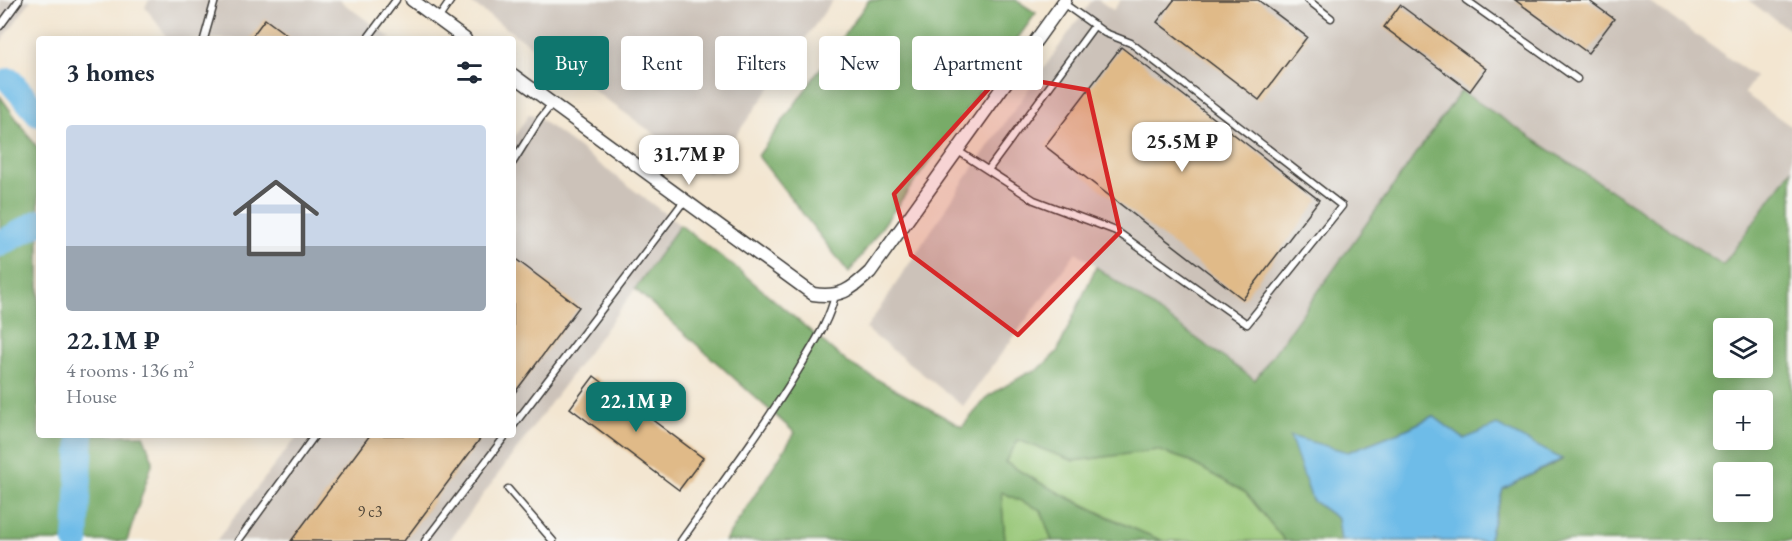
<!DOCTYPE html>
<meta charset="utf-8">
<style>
body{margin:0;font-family:"EB Garamond",serif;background:#f2f2f3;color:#1f2937;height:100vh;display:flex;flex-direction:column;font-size:22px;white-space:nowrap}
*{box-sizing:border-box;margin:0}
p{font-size:20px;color:#747a83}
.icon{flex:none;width:33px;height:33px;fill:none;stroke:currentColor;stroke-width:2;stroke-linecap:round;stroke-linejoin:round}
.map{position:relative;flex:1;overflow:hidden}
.sheet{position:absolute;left:36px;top:36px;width:480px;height:402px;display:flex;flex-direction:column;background:#fff;border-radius:6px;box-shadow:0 3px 15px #0003}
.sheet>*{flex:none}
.guide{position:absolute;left:534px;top:36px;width:570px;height:54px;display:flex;gap:12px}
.buttons{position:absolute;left:1713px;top:318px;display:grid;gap:12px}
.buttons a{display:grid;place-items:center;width:60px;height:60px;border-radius:6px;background:#fff;box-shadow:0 3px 15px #0003;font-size:30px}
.price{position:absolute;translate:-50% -51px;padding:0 14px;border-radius:12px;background:#fff;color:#222;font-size:20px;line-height:39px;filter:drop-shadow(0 2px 3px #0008)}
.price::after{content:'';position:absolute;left:50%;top:36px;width:18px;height:14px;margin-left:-9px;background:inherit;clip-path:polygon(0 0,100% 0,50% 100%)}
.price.selected{background:#0f766e;color:#fff}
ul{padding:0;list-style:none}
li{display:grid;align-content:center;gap:12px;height:318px;padding:0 30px}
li+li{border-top:2px solid #e0e1e3}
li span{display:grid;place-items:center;height:186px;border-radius:6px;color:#555}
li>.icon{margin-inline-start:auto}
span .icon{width:108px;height:108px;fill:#fffc;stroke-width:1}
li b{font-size:26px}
h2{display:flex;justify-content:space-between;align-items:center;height:72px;padding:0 30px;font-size:26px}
.pill{padding:0 21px;border-radius:6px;background:#fff;box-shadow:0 3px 15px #0003;font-size:21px;line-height:54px}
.pill.selected{background:#0f766e;color:#fff}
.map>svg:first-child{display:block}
.industrial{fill:#ccc2b9}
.green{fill:#96c676;stroke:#597149;stroke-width:1.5}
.forest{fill:#78ab67;stroke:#4a6442;stroke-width:1.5;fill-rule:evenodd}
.water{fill:#6ebce8;stroke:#456c82;stroke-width:1.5}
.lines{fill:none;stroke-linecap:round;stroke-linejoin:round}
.river{stroke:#6ebce8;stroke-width:26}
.building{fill:#e0ba88}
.lane-casing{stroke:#3c3a37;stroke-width:9}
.street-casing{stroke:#3c3a37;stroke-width:15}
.lane{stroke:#fff;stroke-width:6}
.street{stroke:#fff;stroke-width:12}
.marked{fill:#d62828;fill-opacity:0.2;stroke:#d62828;stroke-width:4.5;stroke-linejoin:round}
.labels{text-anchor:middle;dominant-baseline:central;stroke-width:4.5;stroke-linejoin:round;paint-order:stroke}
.number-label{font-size:16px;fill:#4d4437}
</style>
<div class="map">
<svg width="1792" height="541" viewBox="0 0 1792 541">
<rect width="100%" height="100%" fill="#f6f6f2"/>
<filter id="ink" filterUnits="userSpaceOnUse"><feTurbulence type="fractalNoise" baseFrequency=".0167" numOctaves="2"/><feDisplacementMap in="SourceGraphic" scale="12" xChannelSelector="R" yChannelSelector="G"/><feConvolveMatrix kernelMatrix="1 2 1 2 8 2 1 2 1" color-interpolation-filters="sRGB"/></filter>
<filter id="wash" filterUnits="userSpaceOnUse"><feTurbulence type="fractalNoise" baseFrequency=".008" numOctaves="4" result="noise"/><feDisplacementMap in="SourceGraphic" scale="24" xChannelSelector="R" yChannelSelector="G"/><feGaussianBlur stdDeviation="1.35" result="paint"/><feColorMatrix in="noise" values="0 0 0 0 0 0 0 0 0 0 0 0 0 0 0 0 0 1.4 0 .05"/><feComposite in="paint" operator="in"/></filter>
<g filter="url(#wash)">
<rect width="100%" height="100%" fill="#f3e6d1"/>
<path class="industrial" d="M0 0H31L0 43Z
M149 0H339L392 39H166L165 34 145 7Z
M467 0H833L709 173Z
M1092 0H1098L1113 10 1121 0H1647L1755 77 1744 93 1792 127V169L1723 266 1461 91 1255 380 1076 252 963 406 866 329 968 175Z
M1748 0H1792V29L1791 31Z
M529 114 540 119 680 225 635 289 449 541H216L298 435H513V139Z"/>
<path class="green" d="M1018 440 1074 461 1157 450 1187 460 1246 493 1285 541H1163L1134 529 1039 483 1005 462Z
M1001 491 1041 510 1052 541H1005Z"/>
<path class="forest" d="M869 0H1016L1036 13 849 273 758 156Z
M1461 91 1723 265 1792 169V541H1488L1503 489 1562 460 1464 439 1433 416 1409 428 1348 452 1312 500 1338 519 1341 541H1285L1246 493 1187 460 1157 450 1074 461 1018 440 1005 462C1055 493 1109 519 1163 541H1052L1041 510 1001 492 1005 541H725L795 433 635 289 680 225 740 271 848 363 962 427 988 396 1026 374 1039 369 1057 352 1096 267 1255 380ZM1724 328H1762V368H1724ZM1724 400H1762V440H1724ZM1724 472H1762V512H1724Z
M0 96 39 150V435H143L153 461 127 541H0Z"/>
<path class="water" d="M1433 416 1464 439 1497 425 1562 459 1503 489 1488 541H1341L1338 519 1312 500 1290 436 1348 452 1409 428Z"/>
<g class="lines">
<path class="river" d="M10 81 39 114
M0 244 39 222
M76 541 81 435"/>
</g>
<g id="blocks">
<path class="building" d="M1174 0H1258L1307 37 1259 100 1157 22Z
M1515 0H1588L1614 19 1588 53Z
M1400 5 1486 69 1470 91 1384 27Z
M265 19 292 39H250Z
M1121 47 1319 200 1243 299 1045 146Z
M513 257 579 307 513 395Z
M594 376 703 458 679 490 570 408Z
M370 435H483L404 541H291Z"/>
</g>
</g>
<g filter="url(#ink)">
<use href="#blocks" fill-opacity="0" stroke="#3c3a37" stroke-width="1.5"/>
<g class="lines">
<g class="lane-casing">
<path id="lane" d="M1308 0 1331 18
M1466 0 1577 79
M438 19 451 0
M0 26 19 0
M204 39 215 0
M367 39 396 0
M958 151 1034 200 1116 231 1247 324 1342 206 1131 43 1105 33 1063 3
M513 162 540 119 552 104
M988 170 1095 25
M513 426 684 201
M508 489 553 541
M238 541 315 435
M425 541 506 435
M681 541C721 484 763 429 799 369 813 345 829 322 835 295"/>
</g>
<g class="street-casing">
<path id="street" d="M412 0 465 39
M513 75 813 294C840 298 851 290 870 272L1065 0"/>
</g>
<use href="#lane" class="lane"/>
<use href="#street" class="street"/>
</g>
</g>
<path class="marked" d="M1001 75 1088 90 1120 232 1018 335 911 255 894 194Z"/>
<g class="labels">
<g class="number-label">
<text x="370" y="511">9 с3</text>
</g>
</g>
</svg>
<div class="buttons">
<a><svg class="icon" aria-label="layers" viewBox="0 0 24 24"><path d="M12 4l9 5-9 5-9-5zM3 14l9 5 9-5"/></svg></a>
<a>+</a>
<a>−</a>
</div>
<b class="price" style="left:1182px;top:173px">25.5M ₽</b>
<b class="price" style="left:689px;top:186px">31.7M ₽</b>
<b class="price selected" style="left:636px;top:433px">22.1M ₽</b>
<div class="guide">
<a class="pill selected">Buy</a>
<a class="pill">Rent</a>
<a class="pill">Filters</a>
<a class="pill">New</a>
<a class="pill">Apartment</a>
</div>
<section class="sheet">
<h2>3 homes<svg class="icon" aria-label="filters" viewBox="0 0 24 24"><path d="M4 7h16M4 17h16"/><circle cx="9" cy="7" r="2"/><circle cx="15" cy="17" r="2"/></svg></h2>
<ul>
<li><span style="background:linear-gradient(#c9d6e8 65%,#9aa5b1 0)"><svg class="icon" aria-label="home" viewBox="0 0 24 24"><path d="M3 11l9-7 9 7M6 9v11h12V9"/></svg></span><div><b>22.1M ₽</b><p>4 rooms · 136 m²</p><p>House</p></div></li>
</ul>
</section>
</div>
